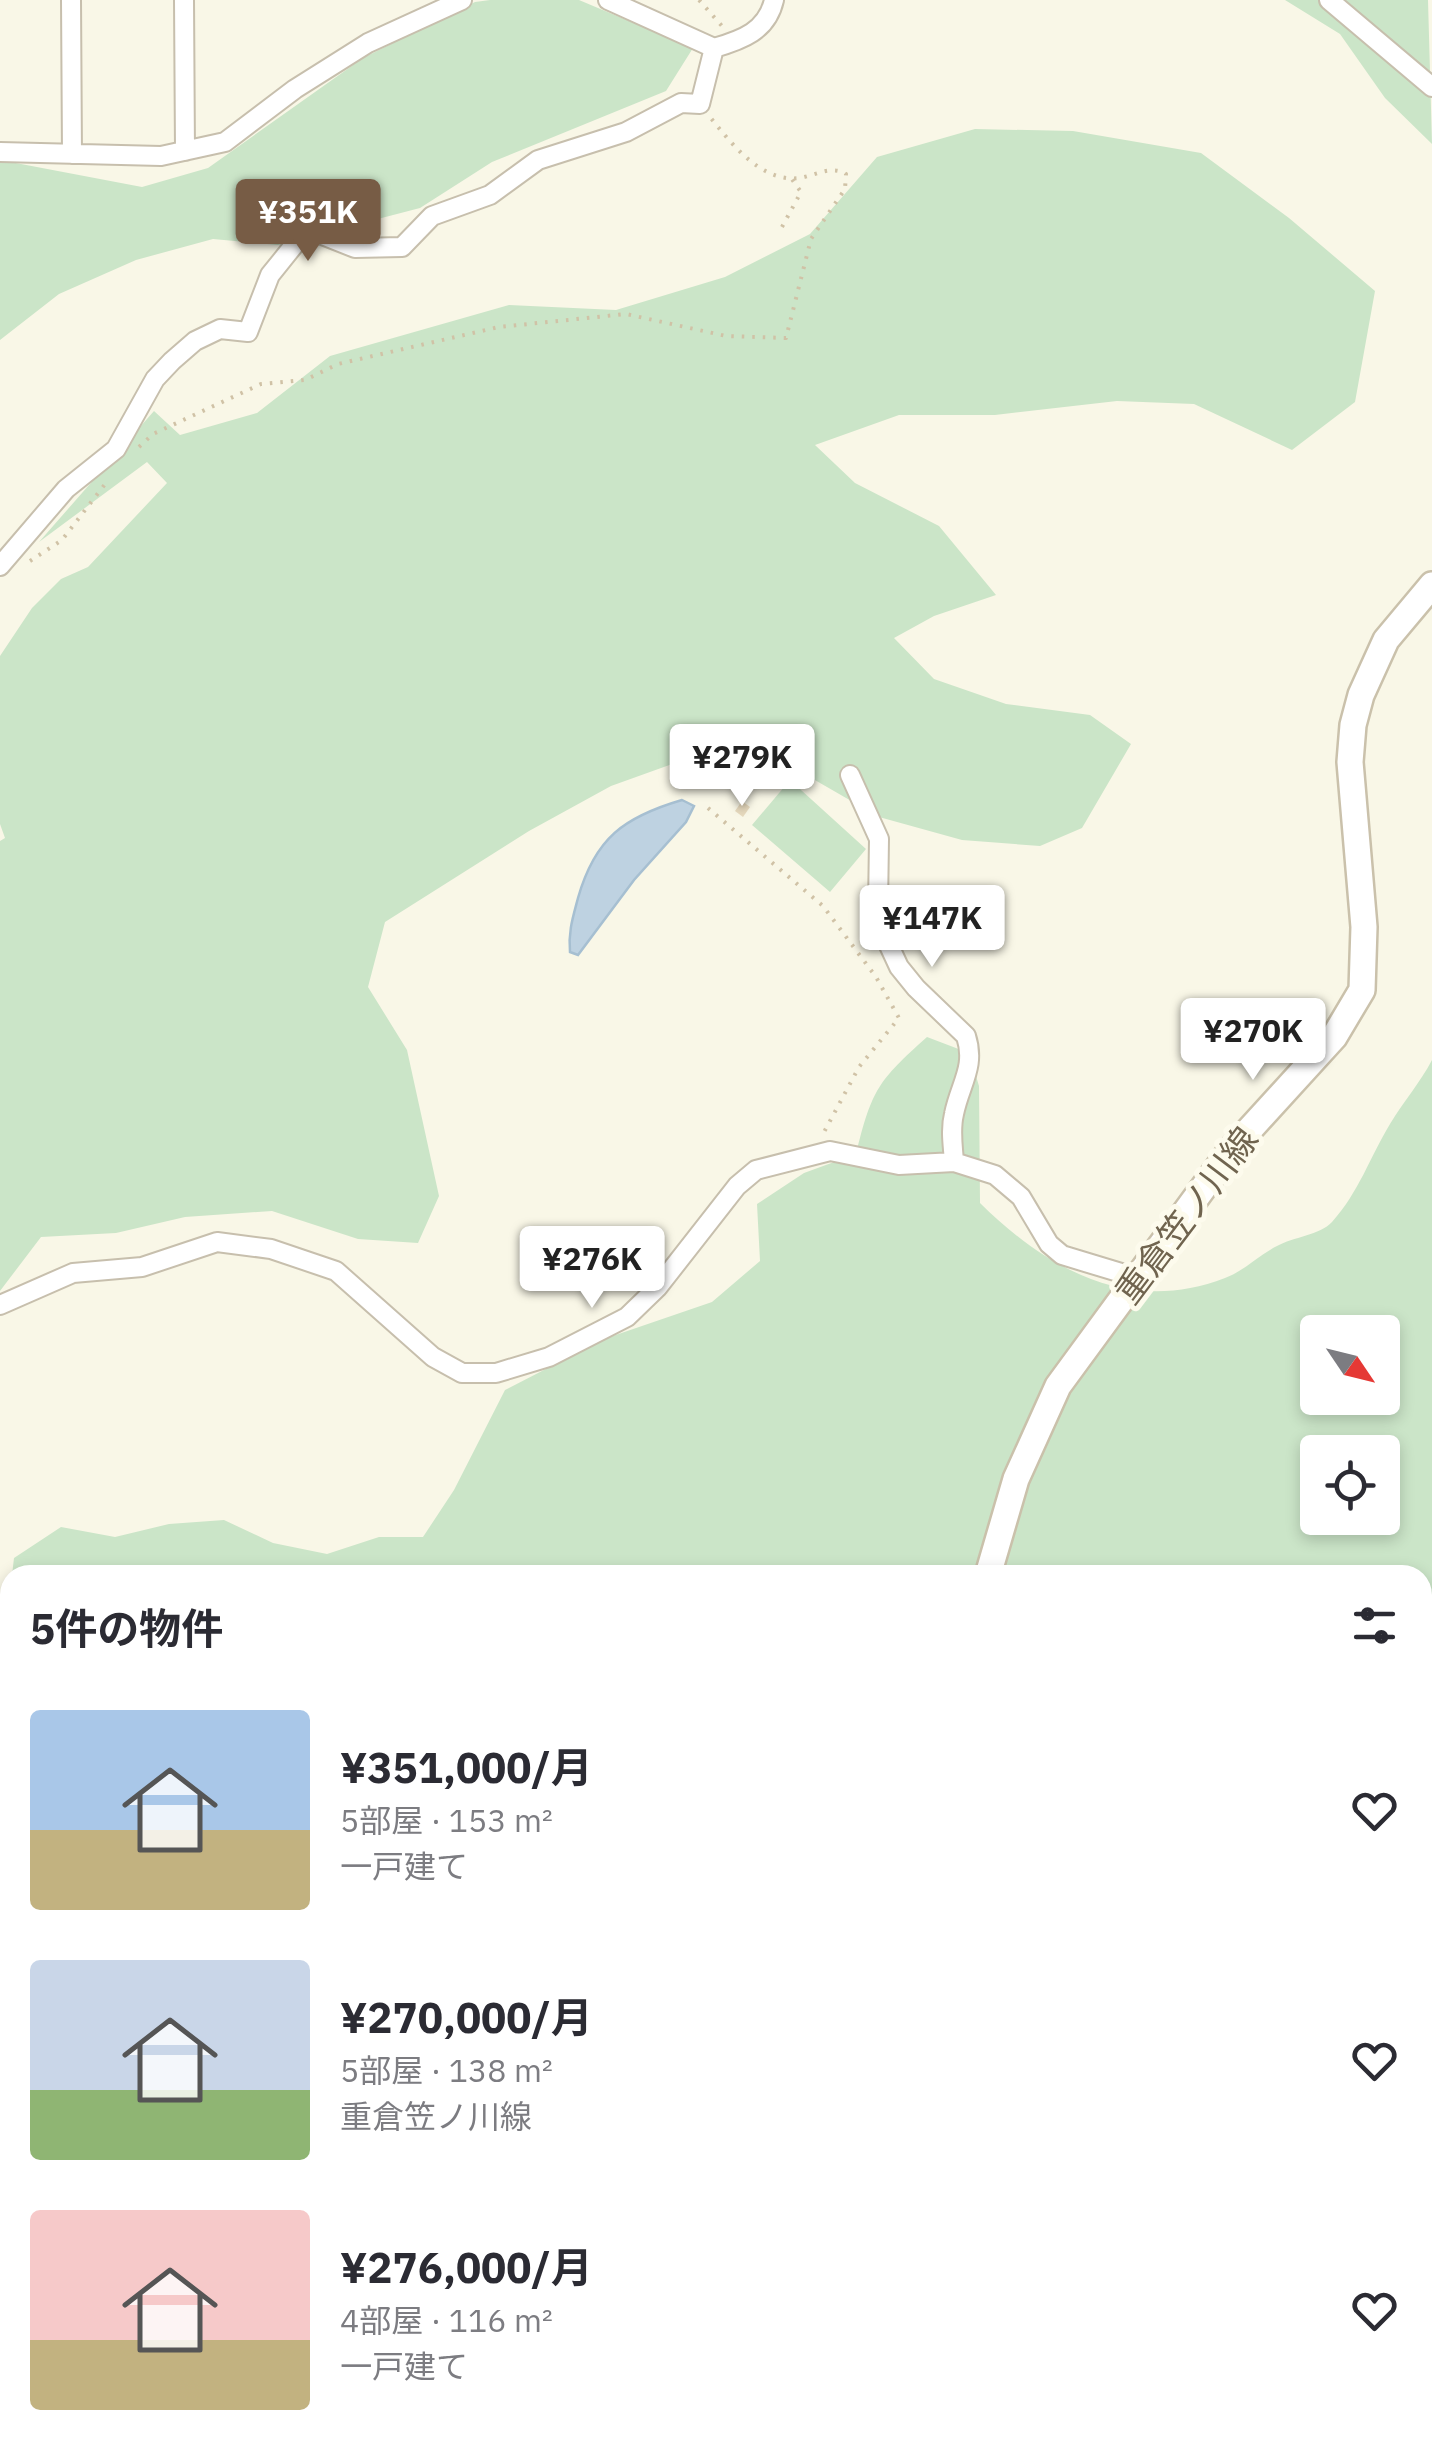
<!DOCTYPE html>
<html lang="ja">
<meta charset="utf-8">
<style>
body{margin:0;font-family:"IBM Plex Sans","Noto Sans JP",sans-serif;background:#f2f2f3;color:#2b2b33;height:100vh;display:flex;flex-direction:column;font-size:38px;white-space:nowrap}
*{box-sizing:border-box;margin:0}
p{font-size:32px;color:#7c7c81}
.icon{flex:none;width:55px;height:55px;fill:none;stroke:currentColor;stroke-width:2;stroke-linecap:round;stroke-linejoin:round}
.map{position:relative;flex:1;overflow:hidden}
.side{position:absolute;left:0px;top:1565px;width:1432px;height:892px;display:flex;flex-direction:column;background:#fff;border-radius:30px 30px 0 0;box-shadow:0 5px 15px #0003}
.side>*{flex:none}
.needle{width:65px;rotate:125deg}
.controls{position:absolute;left:1300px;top:1315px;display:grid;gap:20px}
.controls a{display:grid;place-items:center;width:100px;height:100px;border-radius:10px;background:#fff;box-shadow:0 5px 15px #0003;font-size:50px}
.price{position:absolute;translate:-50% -85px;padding:0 22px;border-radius:10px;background:#fff;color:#222;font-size:32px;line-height:65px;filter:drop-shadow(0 2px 5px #0008)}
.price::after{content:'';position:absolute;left:50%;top:60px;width:30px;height:22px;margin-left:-15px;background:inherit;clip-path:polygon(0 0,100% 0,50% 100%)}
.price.on{background:#775c45;color:#fff}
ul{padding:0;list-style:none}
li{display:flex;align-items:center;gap:30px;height:250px;padding:0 30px}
li span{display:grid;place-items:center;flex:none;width:280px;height:200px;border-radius:10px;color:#555}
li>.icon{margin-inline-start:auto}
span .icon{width:120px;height:120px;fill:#fffc;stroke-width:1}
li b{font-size:42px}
h2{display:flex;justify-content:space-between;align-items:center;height:120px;padding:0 30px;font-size:42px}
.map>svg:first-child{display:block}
.green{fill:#cbe5c8;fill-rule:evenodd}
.water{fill:#bed2e1;stroke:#a6bfd1;stroke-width:2.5}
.building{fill:#e6d9bd}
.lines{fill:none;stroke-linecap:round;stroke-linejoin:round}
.street-casing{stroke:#c7bfad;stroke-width:22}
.secondary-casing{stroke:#cac1ab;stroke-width:30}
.path{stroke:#d0c2a6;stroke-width:4;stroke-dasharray:2.5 8;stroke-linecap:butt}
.street{stroke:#fff;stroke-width:18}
.secondary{stroke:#fff;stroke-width:25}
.labels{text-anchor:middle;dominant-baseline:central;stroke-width:10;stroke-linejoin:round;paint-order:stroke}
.street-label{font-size:35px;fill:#70644f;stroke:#fdfbed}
</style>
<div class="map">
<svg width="1432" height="2457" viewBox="0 0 1432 2457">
<rect width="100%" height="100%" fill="#f9f7e7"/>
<path class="green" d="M490 0H579L693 48 666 91 492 162 420 208 278 245 213 239 136 260 59 294 0 340V160L142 187 208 168 363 58 475 2Z
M1285 0H1428L1432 144 1385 98 1340 34Z
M975 129 1073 131 1201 153 1289 218 1375 291 1355 402 1292 450 1194 404 1117 401 995 415H899L815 445 855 483 939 526 996 595 934 616 894 638 934 679 1006 704 1090 715 1131 744 1082 828 1040 846 962 840 879 817 775 757 675 763 611 786 529 831 385 922 368 987 407 1050 439 1196 418 1243 358 1239 272 1211 185 1217 116 1233 41 1237 0 1291V841L5 838 0 824V656L32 608 61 579 88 567 167 483 147 462 39 542 154 411 180 435 257 413 330 356 509 305 616 310 725 277 810 234 877 157Z
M790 780 866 849 830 892 752 825Z
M927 1037 969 1053 979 1086 980 1203C1048 1270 1130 1315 1225 1278 1244 1271 1259 1255 1277 1246 1293 1237 1320 1235 1332 1222 1359 1192 1370 1157 1390 1124 1403 1102 1420 1083 1432 1060V1990L1423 2005 1422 1575H12L14 1558 61 1527 115 1537 169 1524 224 1520 273 1543 327 1554 379 1537H423L454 1490 505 1390 604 1339 712 1302 760 1261 757 1204 804 1173 856 1154C872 1089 878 1081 927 1037ZM1318 1332H1382V1398H1318ZM1318 1452H1382V1518H1318Z
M10 1585V2448H1189L1195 2457H0V1621L5 1615Z
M1422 2246 1432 2251V2313L1423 2337Z"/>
<path class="water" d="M682 800 694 806 686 822 634 880 578 955 570 952C568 932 573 917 578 898 595 838 624 817 682 800Z"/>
<path class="building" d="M742 801 750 807 743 817 735 811Z"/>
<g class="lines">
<g class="street-casing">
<path id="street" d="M71 0 72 154
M184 0 185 151
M608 0 714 48C742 40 767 31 774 0
M1329 0 1432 87
M0 152 161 156 225 142 295 89 368 43 462 0
M0 566 66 489 116 449 155 379 172 361 195 341 220 329 248 332 270 275 307 229 355 248 402 247 432 216 490 195 538 160 626 132 681 103 700 104 714 48
M850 775 879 839 878 907 886 939 899 967 916 988 966 1036C976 1067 960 1084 954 1114 950 1130 953 1146 954 1162
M0 1305 73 1273 142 1267 217 1242 271 1249 336 1271 433 1357 462 1373H496L549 1357 627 1317 658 1287 737 1186 756 1170 830 1151 899 1165 954 1162 995 1175 1021 1197 1049 1244 1062 1255 1138 1278
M1422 2395 1432 2392
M1126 2448 1130 2457
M1224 2448 1237 2457
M1288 2457 1303 2448"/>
</g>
<g class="secondary-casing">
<path id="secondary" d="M988 1575 1016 1479 1058 1386 1231 1150 1334 1037 1362 990 1364 927 1350 762 1353 725 1361 695 1386 640 1432 585
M1074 2448 1076 2457"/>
</g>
<path class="path" d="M699 0 722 26
M782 227 801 192 791 178
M139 447 153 434 261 384 305 380 338 364 499 327 626 314 726 336 786 338 811 239 845 189 846 174C832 165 816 175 800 178 761 183 731 143 710 117
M30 561 62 540 109 479
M708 808 823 906 876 977 899 1018 859 1067 823 1134
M0 2117 10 2112"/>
<use href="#street" class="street"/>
<use href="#secondary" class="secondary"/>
</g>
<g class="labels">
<g class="street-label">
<text transform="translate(1186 1215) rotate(-53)">重倉笠ノ川線</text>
</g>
</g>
</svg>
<div class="controls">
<a><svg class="needle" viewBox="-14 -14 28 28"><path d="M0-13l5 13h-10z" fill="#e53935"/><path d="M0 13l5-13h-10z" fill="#7c7c81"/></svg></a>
<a><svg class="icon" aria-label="locate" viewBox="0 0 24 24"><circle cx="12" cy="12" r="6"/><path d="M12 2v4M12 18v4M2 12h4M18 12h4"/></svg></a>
</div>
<b class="price on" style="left:308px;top:264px">¥351K</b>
<b class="price" style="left:742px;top:809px">¥279K</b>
<b class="price" style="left:932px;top:970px">¥147K</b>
<b class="price" style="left:1253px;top:1083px">¥270K</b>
<b class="price" style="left:592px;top:1311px">¥276K</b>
<section class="side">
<h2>5件の物件<svg class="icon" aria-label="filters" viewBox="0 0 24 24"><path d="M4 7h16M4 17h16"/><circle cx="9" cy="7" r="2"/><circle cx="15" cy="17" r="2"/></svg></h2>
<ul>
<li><span style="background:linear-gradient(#a9c7e8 60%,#c2b280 0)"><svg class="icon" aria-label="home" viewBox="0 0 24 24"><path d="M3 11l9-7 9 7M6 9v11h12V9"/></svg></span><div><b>¥351,000/月</b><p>5部屋 · 153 m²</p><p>一戸建て</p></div><svg class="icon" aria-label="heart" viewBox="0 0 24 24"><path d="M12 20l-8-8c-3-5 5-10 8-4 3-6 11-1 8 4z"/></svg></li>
<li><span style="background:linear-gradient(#c9d6e8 65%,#8fb573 0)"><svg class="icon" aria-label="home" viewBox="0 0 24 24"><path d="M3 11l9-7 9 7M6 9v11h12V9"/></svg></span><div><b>¥270,000/月</b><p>5部屋 · 138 m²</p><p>重倉笠ノ川線</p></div><svg class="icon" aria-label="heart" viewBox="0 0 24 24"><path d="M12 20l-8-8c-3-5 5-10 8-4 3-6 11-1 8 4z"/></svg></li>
<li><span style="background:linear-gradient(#f6c9c9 65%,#c2b280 0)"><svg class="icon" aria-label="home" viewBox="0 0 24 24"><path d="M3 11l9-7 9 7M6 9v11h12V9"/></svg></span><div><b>¥276,000/月</b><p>4部屋 · 116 m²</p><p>一戸建て</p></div><svg class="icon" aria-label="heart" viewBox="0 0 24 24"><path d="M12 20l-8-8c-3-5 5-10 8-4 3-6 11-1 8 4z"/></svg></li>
</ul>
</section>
</div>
